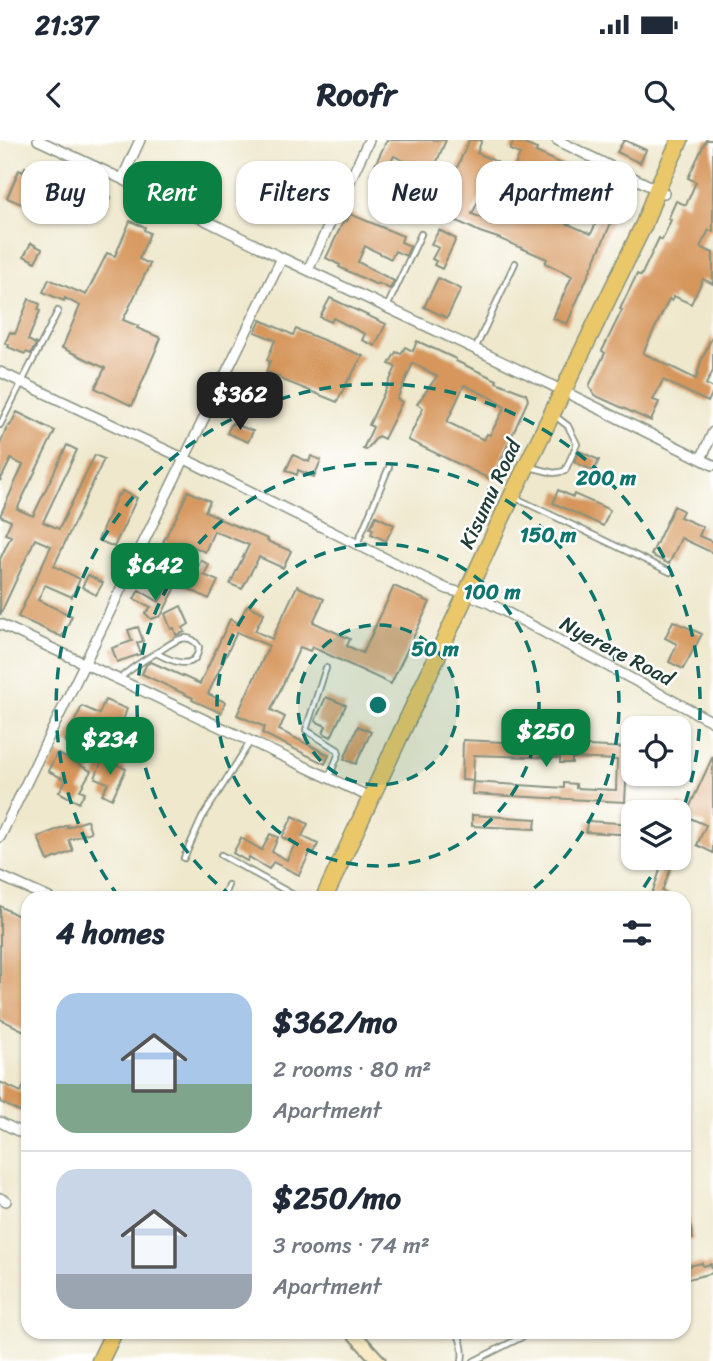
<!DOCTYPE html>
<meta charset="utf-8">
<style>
body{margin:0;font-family:Sriracha,sans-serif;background:#f2f2f3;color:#1f2937;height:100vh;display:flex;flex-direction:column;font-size:26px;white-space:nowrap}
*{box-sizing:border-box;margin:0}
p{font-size:23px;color:#747a83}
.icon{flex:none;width:38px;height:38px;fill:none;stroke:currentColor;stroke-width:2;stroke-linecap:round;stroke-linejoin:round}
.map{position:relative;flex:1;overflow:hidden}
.panel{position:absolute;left:21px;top:751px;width:670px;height:448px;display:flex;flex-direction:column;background:#fff;border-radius:21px;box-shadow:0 2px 5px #0004}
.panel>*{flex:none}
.guide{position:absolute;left:21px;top:21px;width:672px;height:63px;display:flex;gap:14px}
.fabs{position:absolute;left:621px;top:576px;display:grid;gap:14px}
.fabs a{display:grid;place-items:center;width:70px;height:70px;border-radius:14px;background:#fff;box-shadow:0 2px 5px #0004;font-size:35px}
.price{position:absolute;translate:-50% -60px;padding:0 16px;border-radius:14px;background:#0b8043;color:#fff;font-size:23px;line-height:46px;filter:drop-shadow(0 2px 4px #0008)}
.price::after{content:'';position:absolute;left:50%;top:42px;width:21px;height:16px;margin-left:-10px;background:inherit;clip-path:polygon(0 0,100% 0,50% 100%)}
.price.selected{background:#222;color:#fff}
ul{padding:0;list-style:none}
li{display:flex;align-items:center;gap:21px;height:175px;padding:0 35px}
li+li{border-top:2px solid #e0e1e3}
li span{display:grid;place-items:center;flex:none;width:196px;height:140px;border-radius:21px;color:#555}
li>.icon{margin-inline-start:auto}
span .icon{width:84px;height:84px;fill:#fffc;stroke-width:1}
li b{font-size:30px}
h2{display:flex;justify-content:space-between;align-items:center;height:84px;padding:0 35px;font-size:30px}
.pill{padding:0 24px;border-radius:21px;background:#fff;box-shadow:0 2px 5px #0004;font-size:24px;line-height:63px}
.pill.selected{background:#0b8043;color:#fff}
.status{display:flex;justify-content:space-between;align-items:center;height:49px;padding:0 35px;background:#fff;direction:ltr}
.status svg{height:19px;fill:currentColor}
header{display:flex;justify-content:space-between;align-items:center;height:91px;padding:0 35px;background:#fff;font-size:32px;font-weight:700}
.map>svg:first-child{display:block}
.building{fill:#d6965b;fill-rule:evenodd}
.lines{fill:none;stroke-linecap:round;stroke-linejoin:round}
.lane-casing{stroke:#879280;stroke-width:8}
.street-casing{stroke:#879280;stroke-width:12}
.secondary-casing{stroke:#879280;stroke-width:16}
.highway-casing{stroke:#879280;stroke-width:19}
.lane{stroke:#fff;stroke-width:4.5}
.street{stroke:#fff;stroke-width:9}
.secondary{stroke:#f7e9c3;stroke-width:12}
.highway{stroke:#eac769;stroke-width:16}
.ring{fill:none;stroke:#0f766e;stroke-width:3.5;stroke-dasharray:12 9}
.labels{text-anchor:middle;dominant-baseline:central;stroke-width:5;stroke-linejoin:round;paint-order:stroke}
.street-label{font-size:21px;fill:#1f3d34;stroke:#fff}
.centre{fill:#0f766e;stroke:#fff;stroke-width:3.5}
.ring-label{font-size:21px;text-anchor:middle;font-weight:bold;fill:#0f766e;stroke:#fff;stroke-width:5;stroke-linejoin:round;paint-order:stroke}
</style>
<div class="status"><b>21:37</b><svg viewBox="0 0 49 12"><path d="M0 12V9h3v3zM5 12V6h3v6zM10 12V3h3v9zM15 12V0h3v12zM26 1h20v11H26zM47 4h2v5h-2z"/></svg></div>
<header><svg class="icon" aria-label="back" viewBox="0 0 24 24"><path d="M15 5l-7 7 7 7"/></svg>Roofr<svg class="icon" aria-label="search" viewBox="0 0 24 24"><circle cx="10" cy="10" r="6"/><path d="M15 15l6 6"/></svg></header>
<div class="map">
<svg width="713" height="1221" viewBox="0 0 713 1221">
<rect width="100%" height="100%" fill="#fff"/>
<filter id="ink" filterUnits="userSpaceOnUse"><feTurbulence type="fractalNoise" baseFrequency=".0143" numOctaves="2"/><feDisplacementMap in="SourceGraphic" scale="14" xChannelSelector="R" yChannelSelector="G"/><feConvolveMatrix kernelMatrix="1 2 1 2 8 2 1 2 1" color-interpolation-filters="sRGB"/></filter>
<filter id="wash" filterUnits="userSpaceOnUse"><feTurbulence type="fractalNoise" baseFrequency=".00686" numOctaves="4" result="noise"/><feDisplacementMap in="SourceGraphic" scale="28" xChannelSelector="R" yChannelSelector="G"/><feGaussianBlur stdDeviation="1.57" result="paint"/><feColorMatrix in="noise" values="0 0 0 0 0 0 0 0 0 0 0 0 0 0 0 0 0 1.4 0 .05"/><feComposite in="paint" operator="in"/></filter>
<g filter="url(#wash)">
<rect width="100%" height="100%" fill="#efe8cd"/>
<g id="blocks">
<path class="building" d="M387 0H446L435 26 454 35 469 0H482L477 13 497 22 472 74 490 82 520 14 510 10 514 0 537 9 536 12 584 34 563 82 591 94 606 61 618 67 567 184 553 178 572 136 545 123 547 119 498 98 480 92 409 58 421 29 394 16 381 41 370 35Z
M624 0 646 10 640 23 617 12Z
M706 0H713V92L709 90 700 107 713 113V144L703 139 691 164 674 156 672 161 669 159 643 213 696 239 701 221 713 195V231L706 244 713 248V252L708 262 663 240 653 260 659 262 651 281 594 255 589 246 605 213 602 211 622 170 620 169 637 134 641 136 659 98 662 100 671 80 668 79 676 61 686 65 696 42 688 38Z
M25 27 35 31 33 37 36 38 24 65 7 58 19 30 23 32Z
M280 35 312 50 305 66 273 51Z
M63 36 74 40 58 78 47 73Z
M94 48 111 57 105 70 87 62Z
M350 74 403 96 401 102 410 106 406 116 395 111 391 119 365 106 358 122 394 141 390 149 378 143 377 145 339 127 340 125 326 118 344 80 347 81Z
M130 81 145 87 144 90 150 93 139 119 150 124 123 180 138 186 137 188 161 198 132 266 95 248 105 228 62 208 80 166 65 158 64 161 43 152 49 139 86 155 107 113 115 116Z
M439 90 456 99 442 129 434 125 436 121 432 119 438 108 431 104Z
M31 103 42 109 35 122 24 116Z
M438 138 461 149 447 178 424 167Z
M330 158 386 184 375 206 362 200 365 194 333 178 331 182 320 177Z
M29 159 40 164 38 170 40 171 28 200 36 204 31 214 26 212 25 214 8 207 9 205 5 203 10 192 15 194Z
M261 180 293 195 296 189 363 216 358 223 350 239 349 238 337 262 278 238 279 236 266 232 270 221 267 220 275 200 255 192Z
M417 201 456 219V221L497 240 496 242 526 254 528 260 492 340 408 300 423 268 417 264 437 236 413 223 397 259 402 262 384 299 378 296 366 310 363 309 373 287 369 285 396 227 389 224 396 212 401 214 405 207 413 211ZM464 245 498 261 499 264 505 267 490 295 487 294 484 300 447 282Z
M17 272 55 291 17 369 33 376 67 305 77 310 43 382 59 389 95 315 104 319 54 426 80 439 72 457 45 445 38 460 72 476 62 497 18 477 51 406 35 399 0 475V419L11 396 5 394 11 381 0 376 23 325 11 319 0 341V304L8 285 10 286Z
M232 283 253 291 248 302 227 293Z
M579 311 599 320 594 331 574 322Z
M293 315 309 322 311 316 321 320 314 337 298 330 297 335 286 330Z
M558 350 573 357 574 354 610 370 603 386 553 363Z
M122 351 137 358 114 407 98 400 118 354 120 355Z
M188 351 210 361 205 371 220 378 219 379 268 399 267 401 291 411 283 428 259 417 242 449 230 444 249 405 214 391 205 412 188 404H185L182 411 163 402 173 382H174Z
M674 366 683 371 680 377 703 387 699 396 713 402V413L681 398 669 424 651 415Z
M376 376 394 385 386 401 371 394 373 389 370 388Z
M201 420 209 425 204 435 218 441 209 459 175 442 184 424 196 430Z
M88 435 103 443 96 455 82 447Z
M169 446 175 449 161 476 151 479 145 473 151 467 134 459 139 450 159 462Z
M297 446 324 459 313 482 350 499 347 506 363 513 394 446 430 462 391 544 312 507 310 511 300 507 271 570 285 577 279 590 329 615 325 624 262 593 265 587 237 575 269 506 237 492 208 554 225 562 221 573 192 560 193 558 142 534 146 525 151 522 200 544 230 479 238 483 247 465 264 473 255 491 272 499Z
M181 466 189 484 183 488 185 492 176 495 174 488 171 489 165 474Z
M673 481 702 494 683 529 669 522 677 504 665 498Z
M138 487 143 501 137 503 141 514 117 522 112 508 132 501 128 490Z
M326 557 346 565 331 597 323 593 326 586 315 581Z
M105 560 127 569 122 583 115 580 110 591 103 588 90 611 65 602 82 566 99 574Z
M358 586 371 592 356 624 344 619Z
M463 600 628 608 625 662 472 654 473 642 564 648V643L576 644V648L616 650 617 620 572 618V623H560V618L474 615 473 641 462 640Z
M57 613 91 631 80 650 85 652 79 663 59 652 66 640 48 631Z
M713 616V713L697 705 706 685 676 672 679 664 689 668Z
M103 618 126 629 112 659 102 654 108 643 95 638Z
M472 675 536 679 535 689 472 686Z
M293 676 308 684 302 696 318 704 314 713 311 711 299 735 273 722 269 729 249 717 247 721 233 713 241 698 262 710 270 694 278 697 272 712 287 720 295 704 282 697Z
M87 680 91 692 69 700 73 711 48 721 38 697 68 685 67 688Z
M587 681 634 684V695L586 692Z
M663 722 672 725 662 751 676 758 651 756Z
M0 766 28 781V883L24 891 0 879Z
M28 936V976L0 962V942L21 952Z
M684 1075H688L693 1099 684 1101Z
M702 1123 703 1126 711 1124 713 1133 684 1140V1127Z"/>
</g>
</g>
<g filter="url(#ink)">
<use href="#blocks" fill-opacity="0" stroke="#879280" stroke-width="2"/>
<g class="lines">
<g class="lane-casing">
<path id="lane" d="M387 167 421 94
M475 209 515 123
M0 285 58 171
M530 327 554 333 565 331 577 304 568 286 555 276
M516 358 670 432
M357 404 389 327
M326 528 306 590 338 610 339 613 329 637
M118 540C130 529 142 521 156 513 169 506 187 487 199 507 196 533 171 521 156 513
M221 715 299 758
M184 718 202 678 250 602
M223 758 228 745
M457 1192C462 1202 464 1210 462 1221
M474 1221 532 1192"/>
</g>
<g class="street-casing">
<path id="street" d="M38 0 122 39 282 118 547 243 713 325
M557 0 664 53
M122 39 140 0
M308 130 369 0
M0 232 185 319 447 449 466 454 487 462 713 582
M701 319 713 292
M0 484 372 658
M0 697 282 118
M0 736 49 758
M0 982 28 996
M0 1058 6 1061"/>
</g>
<g class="secondary-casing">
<path id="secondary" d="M352 1192 379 1221"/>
</g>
<g class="highway-casing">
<path id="highway" d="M324 758 512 356 644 84 657 49 680 0
M100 1221 114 1192"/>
</g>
<use href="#lane" class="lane"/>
<use href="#street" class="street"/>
<use href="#secondary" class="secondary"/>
<use href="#highway" class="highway"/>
</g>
</g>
<circle cx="378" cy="565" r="80" fill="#0f766e" fill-opacity=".12"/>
<g class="ring">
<circle cx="378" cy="565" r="80"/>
<circle cx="378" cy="565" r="161"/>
<path d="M233 757A241 241 0 1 1 523 757"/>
<path d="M661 719A322 322 0 0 1 637 757M119 757A322 322 0 1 1 680 678"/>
</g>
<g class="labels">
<g class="street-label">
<text transform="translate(490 354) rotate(-65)">Kisumu Road</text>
<text transform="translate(617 511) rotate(28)">Nyerere Road</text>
</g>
</g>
<circle cx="378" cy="565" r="10" class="centre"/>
<g class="ring-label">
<text x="606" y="345">200 m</text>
<text x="548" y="402">150 m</text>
<text x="492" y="459">100 m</text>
<text x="435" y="516">50 m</text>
</g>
</svg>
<div class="fabs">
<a><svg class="icon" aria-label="locate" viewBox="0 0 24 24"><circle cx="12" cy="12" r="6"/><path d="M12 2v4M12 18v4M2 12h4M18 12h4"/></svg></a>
<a><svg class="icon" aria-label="layers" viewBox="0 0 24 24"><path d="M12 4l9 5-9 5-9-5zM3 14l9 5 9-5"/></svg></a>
</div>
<b class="price selected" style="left:240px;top:292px">$362</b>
<b class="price" style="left:155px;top:463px">$642</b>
<b class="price" style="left:546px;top:629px">$250</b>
<b class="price" style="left:110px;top:637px">$234</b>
<div class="guide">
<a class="pill">Buy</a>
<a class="pill selected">Rent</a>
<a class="pill">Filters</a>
<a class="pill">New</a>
<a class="pill">Apartment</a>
</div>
<section class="panel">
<h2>4 homes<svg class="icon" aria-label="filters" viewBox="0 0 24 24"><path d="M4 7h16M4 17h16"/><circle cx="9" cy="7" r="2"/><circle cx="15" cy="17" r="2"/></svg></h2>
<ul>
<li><span style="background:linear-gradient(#a9c7e8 65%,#7fa58c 0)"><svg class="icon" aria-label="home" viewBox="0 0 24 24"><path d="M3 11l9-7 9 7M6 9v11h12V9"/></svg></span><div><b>$362/mo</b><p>2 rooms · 80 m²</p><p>Apartment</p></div></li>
<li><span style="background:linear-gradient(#c9d6e8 75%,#9aa5b1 0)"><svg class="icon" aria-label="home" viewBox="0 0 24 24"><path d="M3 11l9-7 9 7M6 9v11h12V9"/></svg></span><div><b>$250/mo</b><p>3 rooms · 74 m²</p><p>Apartment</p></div></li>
</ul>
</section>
</div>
